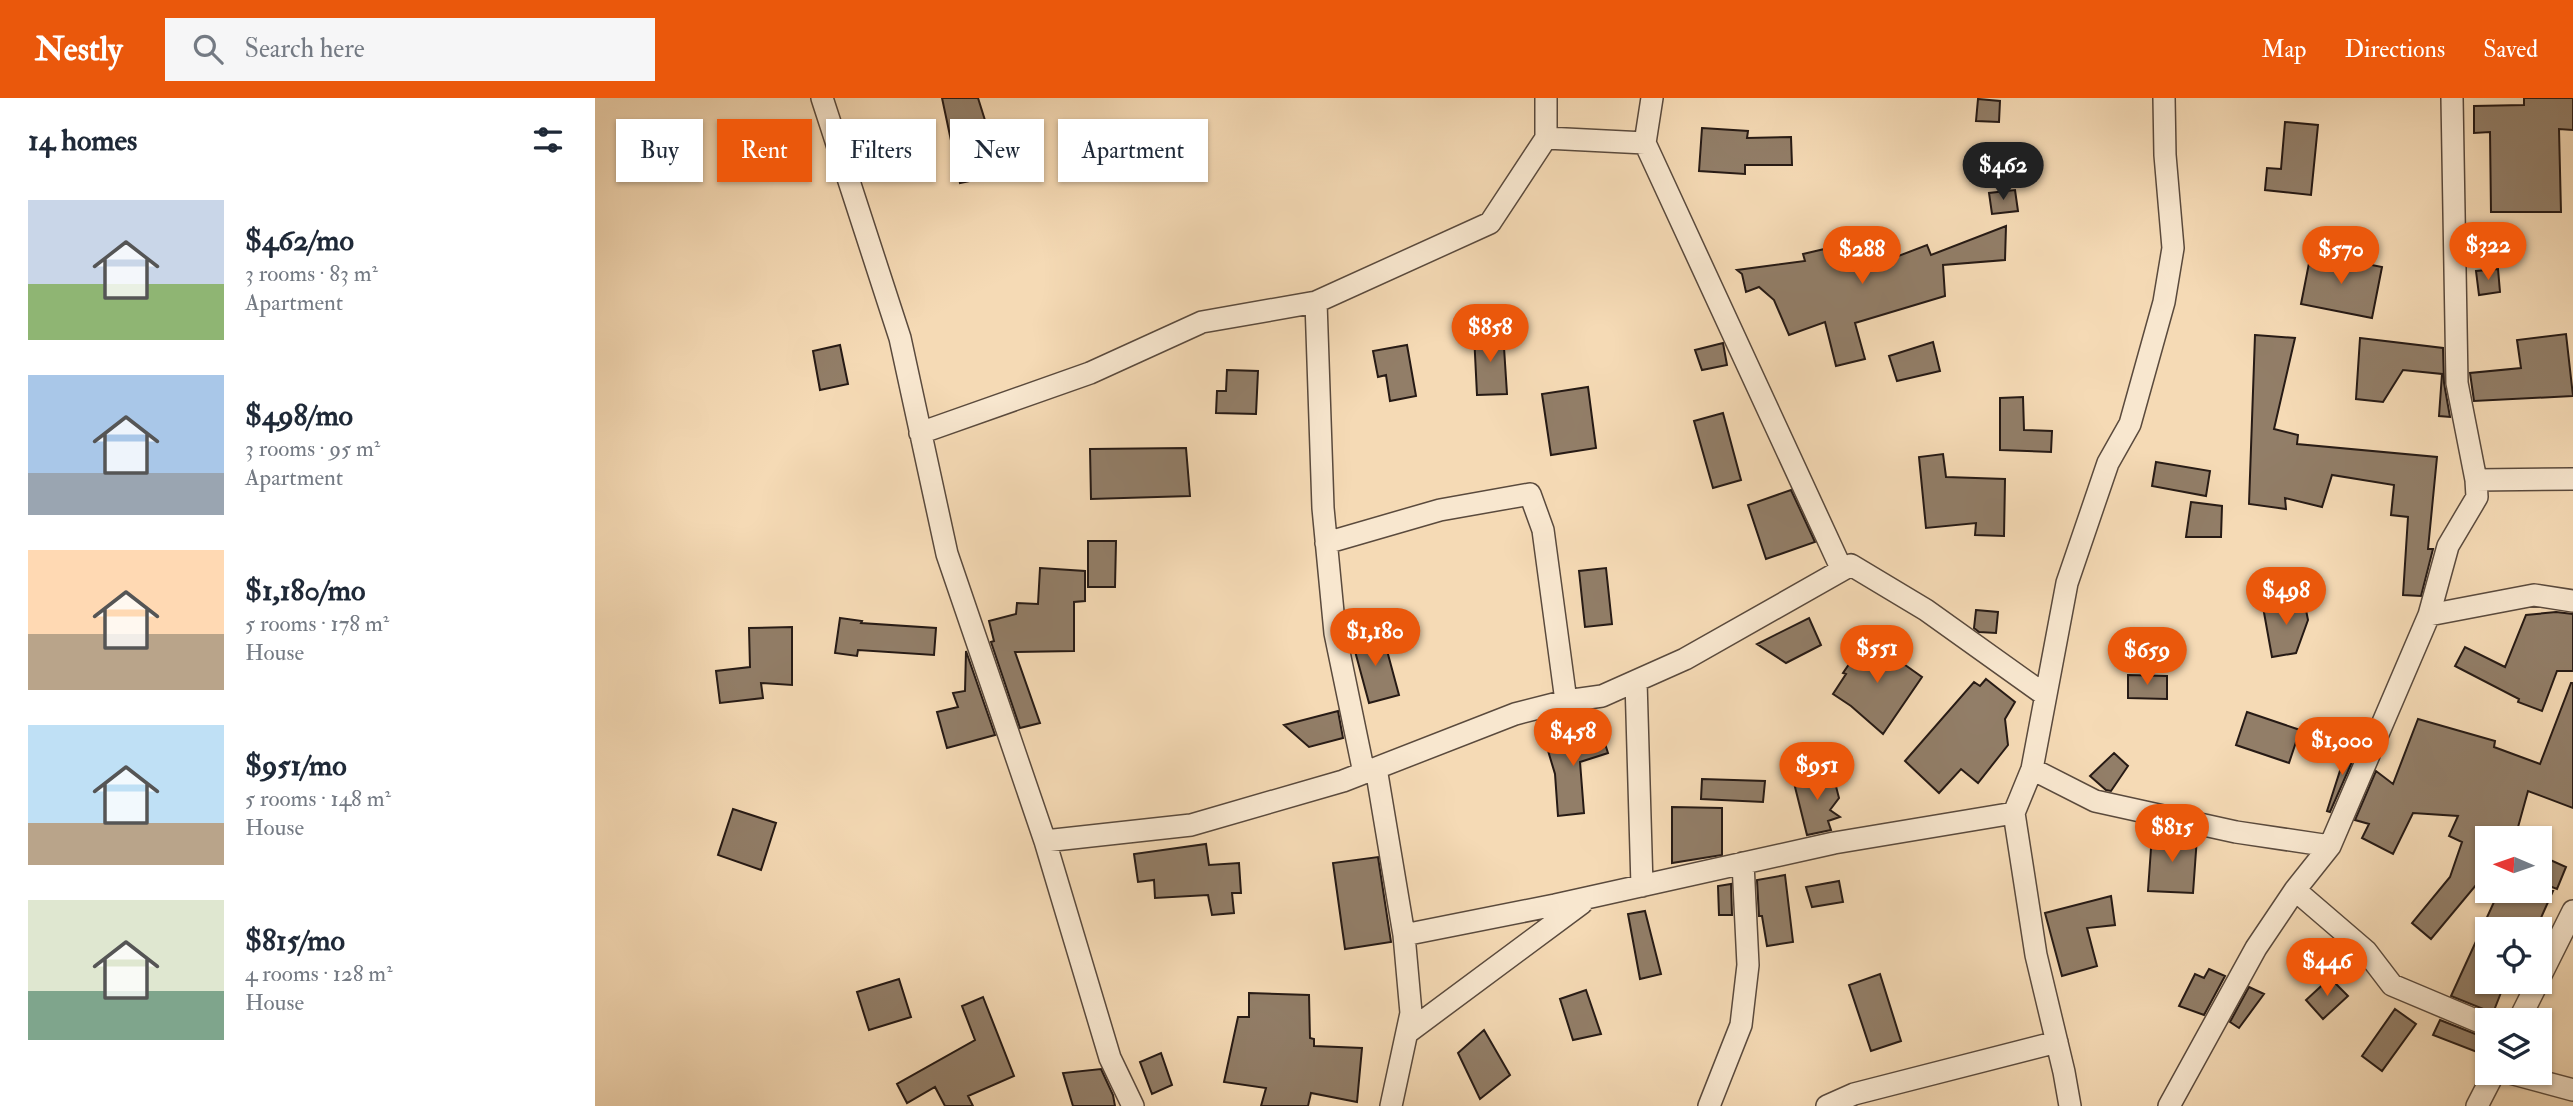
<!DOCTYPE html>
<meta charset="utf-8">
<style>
body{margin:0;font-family:"IM FELL Double Pica",serif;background:#f6f6f7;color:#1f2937;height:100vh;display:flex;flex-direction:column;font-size:26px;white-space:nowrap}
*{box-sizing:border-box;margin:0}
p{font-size:23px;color:#747a83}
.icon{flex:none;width:38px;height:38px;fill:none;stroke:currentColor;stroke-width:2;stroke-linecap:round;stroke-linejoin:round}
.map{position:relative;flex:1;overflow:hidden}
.details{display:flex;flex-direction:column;background:#fff;width:595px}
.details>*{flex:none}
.banner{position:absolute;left:21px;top:21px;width:665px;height:63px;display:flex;gap:14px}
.needle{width:46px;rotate:272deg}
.buttons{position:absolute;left:1880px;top:728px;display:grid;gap:14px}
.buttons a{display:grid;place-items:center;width:77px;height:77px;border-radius:0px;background:#fff;box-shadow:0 2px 5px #0004;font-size:35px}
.price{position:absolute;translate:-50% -60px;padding:0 16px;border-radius:24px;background:#ea580c;color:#fff;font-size:23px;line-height:46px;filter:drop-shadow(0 2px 4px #0008)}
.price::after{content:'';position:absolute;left:50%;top:42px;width:21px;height:16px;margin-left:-10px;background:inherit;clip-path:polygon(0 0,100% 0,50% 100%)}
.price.on{background:#222;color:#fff}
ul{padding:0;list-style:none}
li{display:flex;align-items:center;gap:21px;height:175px;padding:0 28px}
li span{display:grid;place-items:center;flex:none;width:196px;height:140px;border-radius:0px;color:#555}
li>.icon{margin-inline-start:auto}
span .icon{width:84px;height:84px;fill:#fffc;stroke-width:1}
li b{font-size:30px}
h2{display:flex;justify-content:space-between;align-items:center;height:84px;padding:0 28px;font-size:30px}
.chip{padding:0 24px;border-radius:0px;background:#fff;box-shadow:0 2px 5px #0004;font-size:24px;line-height:63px}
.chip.on{background:#ea580c;color:#fff}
header{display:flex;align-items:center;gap:42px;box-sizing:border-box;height:98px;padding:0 35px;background:#ea580c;color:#fff}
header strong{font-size:33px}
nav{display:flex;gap:38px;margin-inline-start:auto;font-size:24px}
.search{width:490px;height:63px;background:#f6f6f7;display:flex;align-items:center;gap:18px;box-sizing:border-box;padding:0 24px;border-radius:0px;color:#747a83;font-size:26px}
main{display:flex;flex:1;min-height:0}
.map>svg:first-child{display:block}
.building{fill:#927e68;stroke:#261a15;stroke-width:2}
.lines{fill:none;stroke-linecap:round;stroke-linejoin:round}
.minor-casing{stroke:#5a4a3d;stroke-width:24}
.minor{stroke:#f8e7cf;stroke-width:21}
</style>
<header>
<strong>Nestly</strong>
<div class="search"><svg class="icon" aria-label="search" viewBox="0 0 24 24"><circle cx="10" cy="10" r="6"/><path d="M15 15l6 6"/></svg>Search here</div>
<nav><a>Map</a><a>Directions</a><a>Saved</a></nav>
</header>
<main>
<section class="details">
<h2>14 homes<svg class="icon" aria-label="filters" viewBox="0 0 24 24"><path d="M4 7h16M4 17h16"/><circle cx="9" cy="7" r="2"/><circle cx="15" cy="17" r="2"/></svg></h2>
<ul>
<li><span style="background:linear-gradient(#c9d6e8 60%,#8fb573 0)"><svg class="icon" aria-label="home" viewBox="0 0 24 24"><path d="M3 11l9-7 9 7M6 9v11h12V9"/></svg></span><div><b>$462/mo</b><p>3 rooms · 83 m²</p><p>Apartment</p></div></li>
<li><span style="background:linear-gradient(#a9c7e8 70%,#9aa5b1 0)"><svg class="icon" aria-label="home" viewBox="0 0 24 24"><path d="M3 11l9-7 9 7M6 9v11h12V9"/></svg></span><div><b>$498/mo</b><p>3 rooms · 95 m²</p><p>Apartment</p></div></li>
<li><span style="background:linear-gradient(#ffd9b3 60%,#b9a48a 0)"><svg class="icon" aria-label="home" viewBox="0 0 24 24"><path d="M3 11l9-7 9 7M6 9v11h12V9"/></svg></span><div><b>$1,180/mo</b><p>5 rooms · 178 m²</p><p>House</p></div></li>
<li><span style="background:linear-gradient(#bfe0f5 70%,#b9a48a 0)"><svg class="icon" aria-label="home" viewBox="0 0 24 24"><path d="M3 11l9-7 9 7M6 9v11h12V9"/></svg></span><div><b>$951/mo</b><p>5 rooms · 148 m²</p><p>House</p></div></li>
<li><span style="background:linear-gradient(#dfe7d0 65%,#7fa58c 0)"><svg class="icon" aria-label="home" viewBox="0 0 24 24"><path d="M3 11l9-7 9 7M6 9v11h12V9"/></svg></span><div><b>$815/mo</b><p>4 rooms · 128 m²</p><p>House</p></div></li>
</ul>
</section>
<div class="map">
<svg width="1978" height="1008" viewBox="0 0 1978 1008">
<rect width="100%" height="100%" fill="#f5dab5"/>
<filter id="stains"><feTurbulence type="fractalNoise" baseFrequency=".00286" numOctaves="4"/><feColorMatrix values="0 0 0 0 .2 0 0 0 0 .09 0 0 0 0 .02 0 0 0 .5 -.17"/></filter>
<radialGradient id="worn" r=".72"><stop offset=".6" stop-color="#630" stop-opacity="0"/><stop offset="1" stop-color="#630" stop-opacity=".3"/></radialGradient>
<path class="building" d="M347 0H383L394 35 403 77 365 85Z
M1929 0H1978V32L1964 31 1966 114H1896L1895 34 1879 35V8L1929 7Z
M1383 1 1405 3 1404 24 1381 23Z
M1690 24 1723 27 1716 97 1670 92 1672 70 1686 71Z
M1107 30 1153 33 1152 40 1196 39 1197 67H1150V76L1104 73Z
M1420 92 1423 113 1397 116 1394 95Z
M1411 128 1410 162 1348 167 1350 198 1260 225 1270 261 1241 268 1230 224 1194 237 1179 202 1164 189 1151 194 1147 176 1142 172 1210 163 1208 156 1255 145 1260 161 1290 152 1293 162 1332 147 1336 157Z
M1716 155 1787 169 1777 220 1706 206Z
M1903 171 1905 194 1884 197 1881 173Z
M908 234 912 296 882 297 879 236Z
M1971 236 1978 298 1879 303 1875 275 1926 270 1922 242Z
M1660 237 1700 240 1679 331 1703 337 1702 346 1842 359 1833 451H1838L1826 498 1808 497 1813 419 1796 417 1799 387 1737 377 1727 409 1690 400 1691 411 1654 406Z
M1765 240 1848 250 1849 285 1855 319 1844 318 1847 276 1808 272 1788 304 1761 301Z
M1338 244 1345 273 1302 283 1294 258Z
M1128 245 1132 267 1107 272 1100 252Z
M245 247 253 286 225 292 218 253Z
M812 247 821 298 795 303 791 277 783 279 778 253Z
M632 272 663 273 661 316 621 315 622 293H631Z
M993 289 1001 350 956 357 947 296Z
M1428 299 1429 332 1457 333 1456 354 1405 352V300Z
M1128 315 1146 382 1118 390 1099 323Z
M591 350 595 398 496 401 495 351Z
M1348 356 1351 379 1410 381 1409 438 1380 437 1381 425 1331 430 1324 359Z
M1561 364 1615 373 1611 398 1557 388Z
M1196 392 1220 444 1171 461 1153 407Z
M1596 404 1627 408 1626 439H1591Z
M493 443H521L520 489H493Z
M445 470 490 473V503L479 504V553L420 554 445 625 425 630 396 544 399 543 394 523 421 516 422 505 443 506Z
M1011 470 1017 526 990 529 984 473Z
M1709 502 1713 522 1701 555 1677 559 1668 509Z
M1381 512 1403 514 1401 535 1384 534 1379 530Z
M1961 514 1978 516V573H1962L1947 613 1923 604 1924 601 1860 568 1870 549 1910 569 1931 517Z
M245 520 267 523 266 525 341 530 339 557 263 552 262 558 240 555Z
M1214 520 1226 547 1191 565 1162 546Z
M197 529V587L166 585 168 600 125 605 121 573 155 569 154 530Z
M787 534 804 597 774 605 757 542Z
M1272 540 1327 579 1288 636 1256 608 1238 596 1251 576 1248 575Z
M371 553 400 637 352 650 342 614 363 609 358 595 370 593Z
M1533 577 1572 578V601L1533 600Z
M1391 581 1420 604 1410 621 1413 647 1383 685 1366 671 1344 695 1310 663 1379 584 1385 588Z
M1976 585H1978V710L1933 693 1920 740H1892V774L1836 841 1817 825 1855 779 1867 744 1854 738 1863 718 1818 715 1798 756 1767 740 1774 726 1760 722 1781 673 1798 686 1823 621 1900 643 1899 649 1945 666Z
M743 613 748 640 714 649 689 627Z
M1652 614 1705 632 1694 665 1641 647Z
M1005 630 1013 655 985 664 989 715 963 718 960 676 951 646Z
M1752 651 1760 657 1735 714 1732 713Z
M1519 655 1533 668 1516 693 1511 692 1495 678Z
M1237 673 1244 700 1235 712 1245 719 1233 723 1236 732 1212 737 1199 685Z
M1107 681 1170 683 1168 704 1106 701Z
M1077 709 1127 710V757L1077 765Z
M138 711 181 725 166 772 123 757Z
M1557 736 1602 739 1598 795 1553 793Z
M611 746 614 767 644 765 646 795H637L639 815 617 817 613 797 560 800 559 782 543 784 539 756Z
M1944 757 1971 769 1962 791 1944 784Z
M783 759 796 844 750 851 738 765Z
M1190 777 1198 844 1172 848 1167 818H1164L1162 782Z
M1244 783 1248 804 1217 809 1211 789Z
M1136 786 1137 817H1124L1123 788Z
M1904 793H1958L1941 831H1892V884L1907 892 1898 915 1856 898Z
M1516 798 1520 827 1492 830 1502 868 1467 878 1450 815Z
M1050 813 1066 876 1045 881 1033 816Z
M1614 871 1630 878 1609 917 1584 908 1600 876 1609 880Z
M1285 876 1306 943 1276 953 1254 887Z
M1735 880 1753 898 1728 921 1711 902Z
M304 881 316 919 274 932 262 894Z
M1654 889 1669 896 1644 930 1635 924Z
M991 892 1006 936 978 942 965 901Z
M654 895 714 897 715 940 719 941V948L767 950 762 1004 716 995 713 1008H666L671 990 629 984 643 919H654Z
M388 899 419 978 373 998 378 1008H350L340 989 312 1005 302 986 380 942 367 908Z
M1800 911 1821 926 1787 973 1767 958Z
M1845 922 1888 939 1882 954 1838 937Z
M889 932 915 977 885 1001 863 955Z
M566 955 577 987 557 996 545 964Z
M506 971 518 997 520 1008H478L468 975Z"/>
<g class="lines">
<g class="minor-casing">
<path id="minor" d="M227 0 305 240 352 456 450 743 515 960 538 1008
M951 40V0
M1050 45 1057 0
M721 204 728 410 740 535 769 675
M325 335 495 275 607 224 721 204 895 125 951 40 1050 45 1247 472
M1881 382 1978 381
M731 445 845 412 935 396 948 432 971 603
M1834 517 1939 497 1978 503
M1041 583 1047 788
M781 670 809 837 816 915 796 1008
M1437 671 1500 703 1641 734 1735 748
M450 743 596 727 748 683 920 616 971 603 1007 598 1090 561 1256 467 1331 512 1450 597
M1700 792 1771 853 1797 887 1892 927
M809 837 960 807 1239 745 1419 715
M1944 881 1978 813
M1924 922 1943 884
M812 935 987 805
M1915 975 1978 992
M1114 1008 1146 927 1153 867 1148 765
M1232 1008 1259 996 1462 944
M1475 1008 1469 974 1441 857 1419 715 1437 671 1472 485 1513 365 1535 326 1569 204 1578 150 1570 57 1569 0
M1574 1008 1661 850 1700 792 1735 748 1834 517 1853 448 1882 399 1881 382 1862 285 1857 0
M1882 1008 1899 975"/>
</g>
<use href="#minor" class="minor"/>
</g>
<rect width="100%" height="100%" filter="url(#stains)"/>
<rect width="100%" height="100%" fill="url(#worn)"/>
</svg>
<div class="buttons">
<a><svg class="needle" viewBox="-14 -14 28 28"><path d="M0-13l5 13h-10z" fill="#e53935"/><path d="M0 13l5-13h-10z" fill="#747a83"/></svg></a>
<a><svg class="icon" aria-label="locate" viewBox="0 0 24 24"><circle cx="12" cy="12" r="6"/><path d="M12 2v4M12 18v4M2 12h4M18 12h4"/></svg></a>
<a><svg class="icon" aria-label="layers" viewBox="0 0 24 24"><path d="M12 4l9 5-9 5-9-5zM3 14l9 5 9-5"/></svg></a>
</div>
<b class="price on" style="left:1408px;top:104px">$462</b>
<b class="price" style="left:1893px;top:184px">$322</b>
<b class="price" style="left:1267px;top:188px">$288</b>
<b class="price" style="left:1746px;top:188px">$570</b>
<b class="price" style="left:895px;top:266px">$858</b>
<b class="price" style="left:1691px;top:529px">$498</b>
<b class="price" style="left:780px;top:570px">$1,180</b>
<b class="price" style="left:1282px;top:587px">$551</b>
<b class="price" style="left:1552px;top:589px">$659</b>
<b class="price" style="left:978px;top:670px">$458</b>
<b class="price" style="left:1747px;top:679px">$1,000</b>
<b class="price" style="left:1222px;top:704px">$951</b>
<b class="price" style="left:1577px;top:766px">$815</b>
<b class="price" style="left:1732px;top:900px">$446</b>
<div class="banner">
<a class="chip">Buy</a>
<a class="chip on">Rent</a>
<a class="chip">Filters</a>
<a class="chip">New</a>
<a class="chip">Apartment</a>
</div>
</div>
</main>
